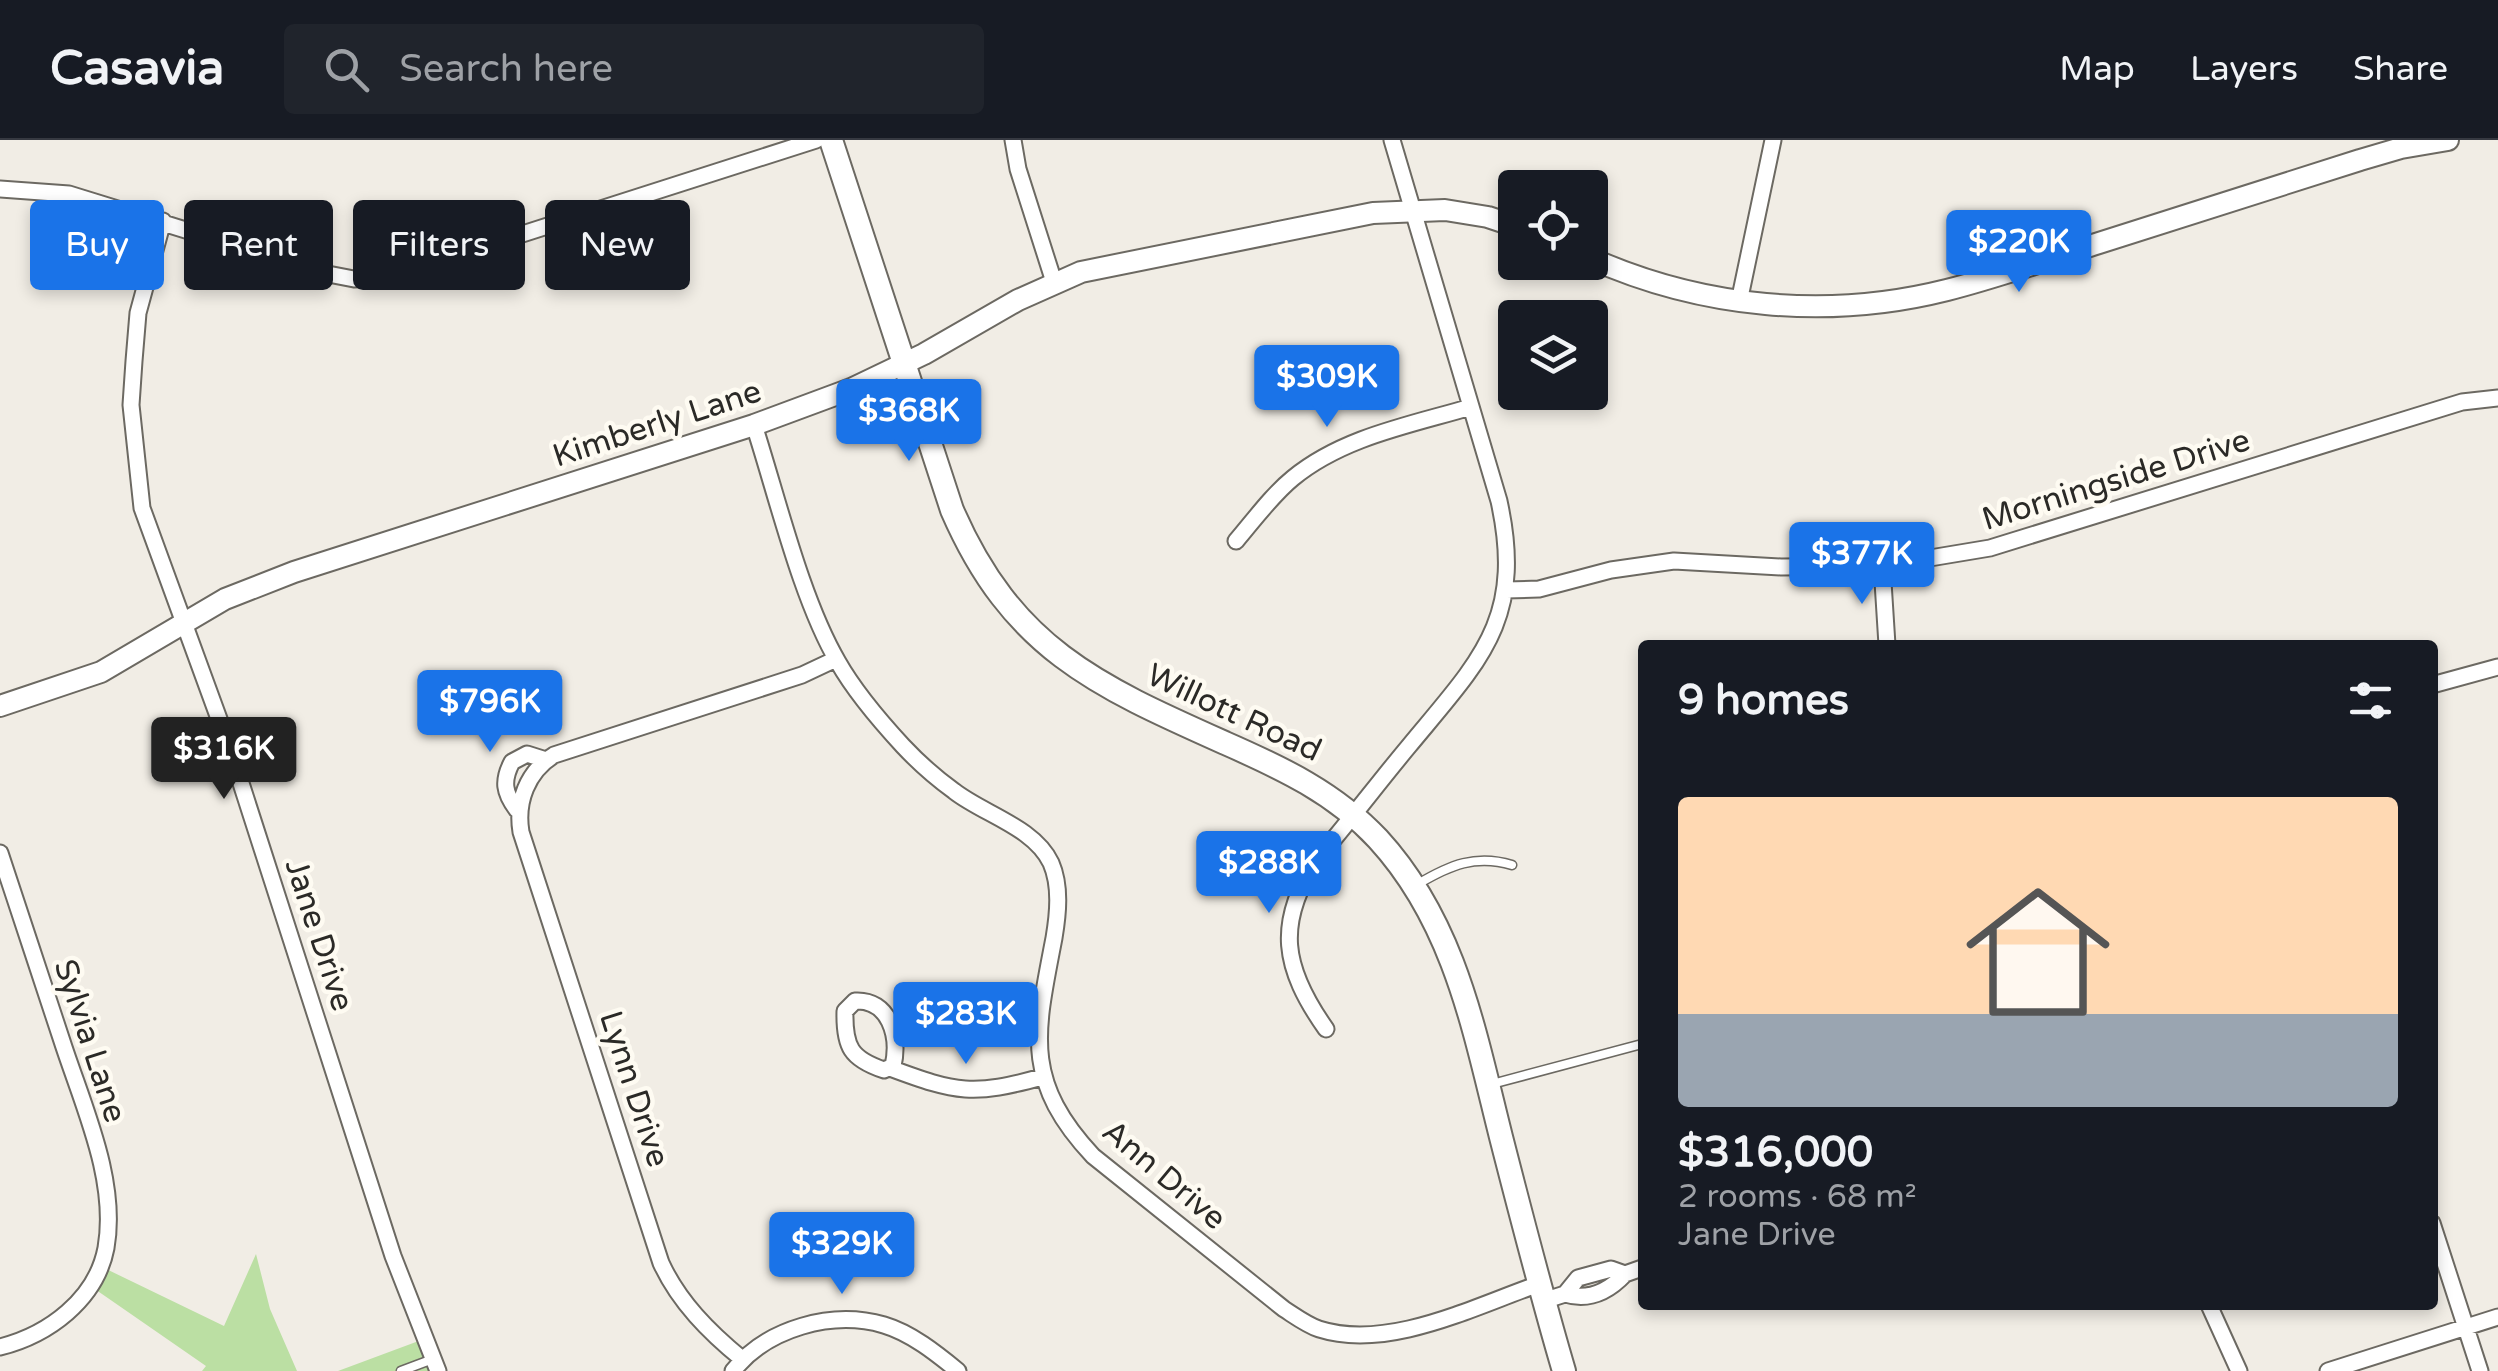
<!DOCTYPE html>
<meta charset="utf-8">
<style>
body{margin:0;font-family:"Varela Round",sans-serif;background:#20242c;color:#f1f3f6;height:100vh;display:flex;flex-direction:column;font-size:38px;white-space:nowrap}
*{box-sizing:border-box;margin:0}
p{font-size:32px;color:#9ea1a6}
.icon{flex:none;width:55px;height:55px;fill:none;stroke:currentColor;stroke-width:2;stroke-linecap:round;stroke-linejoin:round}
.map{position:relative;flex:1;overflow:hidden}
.panel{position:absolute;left:1638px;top:500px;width:800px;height:670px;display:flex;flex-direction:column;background:#171b24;border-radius:10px;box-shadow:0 5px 15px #0003}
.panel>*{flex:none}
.top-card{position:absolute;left:30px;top:60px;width:950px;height:90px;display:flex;gap:20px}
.tools{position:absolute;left:1498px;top:30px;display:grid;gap:20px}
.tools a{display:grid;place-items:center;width:110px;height:110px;border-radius:10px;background:#171b24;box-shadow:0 5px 15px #0003;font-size:50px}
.price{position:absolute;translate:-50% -85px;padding:0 22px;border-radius:10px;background:#1a73e8;color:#fff;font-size:32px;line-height:65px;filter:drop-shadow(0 2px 5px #0008)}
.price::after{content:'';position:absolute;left:50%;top:60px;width:30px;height:22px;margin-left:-15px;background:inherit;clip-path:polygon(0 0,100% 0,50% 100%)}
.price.active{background:#222;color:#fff}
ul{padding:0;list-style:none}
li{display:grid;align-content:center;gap:20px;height:530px;padding:0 40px}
li span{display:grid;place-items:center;height:310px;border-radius:10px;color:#555}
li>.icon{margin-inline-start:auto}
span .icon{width:180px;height:180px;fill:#fffc;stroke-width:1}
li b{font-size:42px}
h2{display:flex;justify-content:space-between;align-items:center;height:120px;padding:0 40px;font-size:42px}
.chip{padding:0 35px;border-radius:10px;background:#171b24;box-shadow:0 5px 15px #0003;font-size:35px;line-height:90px}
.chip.active{background:#1a73e8;color:#fff}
header{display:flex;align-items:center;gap:60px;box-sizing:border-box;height:140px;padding:0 50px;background:#171b24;border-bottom:2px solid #363941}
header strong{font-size:48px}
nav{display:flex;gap:55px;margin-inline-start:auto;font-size:35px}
.search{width:700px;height:90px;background:#20242c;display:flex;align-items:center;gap:25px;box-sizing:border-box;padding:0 35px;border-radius:10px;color:#9ea1a6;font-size:38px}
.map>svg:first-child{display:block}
.green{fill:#bbdfa3}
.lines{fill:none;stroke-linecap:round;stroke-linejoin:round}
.service-casing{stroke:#6c6962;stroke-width:11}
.minor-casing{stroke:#6c6962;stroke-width:19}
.tertiary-casing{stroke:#6c6962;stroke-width:24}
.secondary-casing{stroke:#6c6962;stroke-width:26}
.service{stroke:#fff;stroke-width:8}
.minor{stroke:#fff;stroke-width:15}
.tertiary{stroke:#fff;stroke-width:20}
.secondary{stroke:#fff;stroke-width:22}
.labels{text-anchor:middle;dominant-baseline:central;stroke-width:9;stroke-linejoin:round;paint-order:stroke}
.street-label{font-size:32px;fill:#2b2a27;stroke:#fefbf2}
</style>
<header>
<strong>Casavia</strong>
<div class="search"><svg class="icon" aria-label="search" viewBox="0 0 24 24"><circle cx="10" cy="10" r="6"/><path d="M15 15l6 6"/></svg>Search here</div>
<nav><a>Map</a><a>Layers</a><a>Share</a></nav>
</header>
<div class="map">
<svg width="2498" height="1231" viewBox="0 0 2498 1231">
<rect width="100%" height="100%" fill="#f1ede5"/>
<path class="green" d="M256 1114 270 1169 297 1231H202L206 1226 89 1145 100 1126 224 1186Z
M424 1199 438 1231H338Z"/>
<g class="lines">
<g class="service-casing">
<path id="service" d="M1418 744C1450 725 1476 714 1512 725
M1492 944 1642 904
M401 1231 433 1219"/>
</g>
<g class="minor-casing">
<path id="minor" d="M1013 0 1018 29 1054 142
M0 49 69 54 328 134 354 139 385 138 816 0
M163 81 138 173 134 221 131 265 142 368 230 609 393 1116 438 1231
M1739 162 1773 0
M754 285C777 356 801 459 838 522 855 552 879 580 903 606 918 622 936 638 954 651 983 674 1034 687 1051 723 1061 746 1058 774 1054 798 1036 892 1022 940 1093 1016L1284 1169C1295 1176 1307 1185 1319 1189 1388 1211 1473 1167 1539 1144
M1236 401C1254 380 1272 355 1293 338 1343 297 1410 285 1471 267
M1882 426 1887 505
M1506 450 1539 449 1611 430 1674 421 1781 427 1882 426 1990 408 2462 262 2498 258
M2432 545 2498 527
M517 670C504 653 502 641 512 622L527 614 546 620
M0 713C21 776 41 838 62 901 83 966 118 1040 106 1108 96 1160 48 1195 0 1207
M855 861C889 859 900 896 893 926L884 930C851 919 844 907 845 871Z
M1326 889C1283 828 1275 784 1317 719 1349 682 1378 643 1409 606 1480 520 1525 480 1499 361L1392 0
M890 928C957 953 973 956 1042 937
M2432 1083 2480 1231
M1565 1154C1588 1161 1608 1152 1625 1134
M1543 1161 1565 1154 1578 1138 1611 1129 1625 1134 1642 1128
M2209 1165 2239 1231
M742 1219C709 1192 679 1162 661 1123L521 692C516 662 527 632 554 615L802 535 836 519
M733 1231C767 1188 832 1170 884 1185 911 1193 936 1213 958 1231
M2328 1231 2498 1177"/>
</g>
<g class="tertiary-casing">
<path id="tertiary" d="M1590 118C1702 168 1828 180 1947 150 1998 137 2049 119 2099 103 2186 75 2273 47 2360 20L2401 8 2448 0
M0 566 101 532 225 459 294 432 754 285 851 249 924 214 1018 160 1081 132 1373 73 1445 70 1488 77 1515 86"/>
</g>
<g class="secondary-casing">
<path id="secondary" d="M831 0 952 370C1012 508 1095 545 1225 603 1282 628 1335 653 1378 699 1455 783 1474 890 1501 997 1521 1075 1541 1153 1564 1231"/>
</g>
<use href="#service" class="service"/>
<use href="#minor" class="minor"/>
<use href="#tertiary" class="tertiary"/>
<use href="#secondary" class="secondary"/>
</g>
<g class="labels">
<g class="street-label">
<text transform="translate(657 284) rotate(-18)">Kimberly Lane</text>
<text transform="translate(2116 340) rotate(-17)">Morningside Drive</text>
<text transform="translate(1234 573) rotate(25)">Willott Road</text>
<text transform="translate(319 795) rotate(72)">Jane Drive</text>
<text transform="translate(90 901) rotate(72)">Sylvia Lane</text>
<text transform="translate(634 949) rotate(72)">Lynn Drive</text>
<text transform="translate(1164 1035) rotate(40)">Ann Drive</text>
</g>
</g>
</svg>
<div class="tools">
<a><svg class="icon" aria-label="locate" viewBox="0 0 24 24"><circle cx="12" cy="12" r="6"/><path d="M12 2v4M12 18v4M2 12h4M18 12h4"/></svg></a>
<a><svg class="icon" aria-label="layers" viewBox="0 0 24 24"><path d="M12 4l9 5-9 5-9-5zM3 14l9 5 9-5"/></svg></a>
</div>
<b class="price" style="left:2019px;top:155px">$220K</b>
<b class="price" style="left:1327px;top:290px">$309K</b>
<b class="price" style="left:909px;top:324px">$368K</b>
<b class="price" style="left:1862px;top:467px">$377K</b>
<b class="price" style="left:490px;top:615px">$796K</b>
<b class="price active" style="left:224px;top:662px">$316K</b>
<b class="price" style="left:1269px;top:776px">$288K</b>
<b class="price" style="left:966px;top:927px">$283K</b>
<b class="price" style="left:842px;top:1157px">$329K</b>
<div class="top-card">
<a class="chip active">Buy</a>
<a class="chip">Rent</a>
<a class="chip">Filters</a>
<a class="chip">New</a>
</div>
<section class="panel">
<h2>9 homes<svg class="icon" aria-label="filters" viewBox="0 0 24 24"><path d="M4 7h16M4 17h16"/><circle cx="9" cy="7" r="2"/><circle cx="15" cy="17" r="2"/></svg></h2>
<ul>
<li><span style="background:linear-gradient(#ffd9b3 70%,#9aa5b1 0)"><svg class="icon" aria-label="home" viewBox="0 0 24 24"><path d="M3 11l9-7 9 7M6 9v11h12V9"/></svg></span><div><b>$316,000</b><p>2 rooms · 68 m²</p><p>Jane Drive</p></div></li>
</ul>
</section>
</div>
